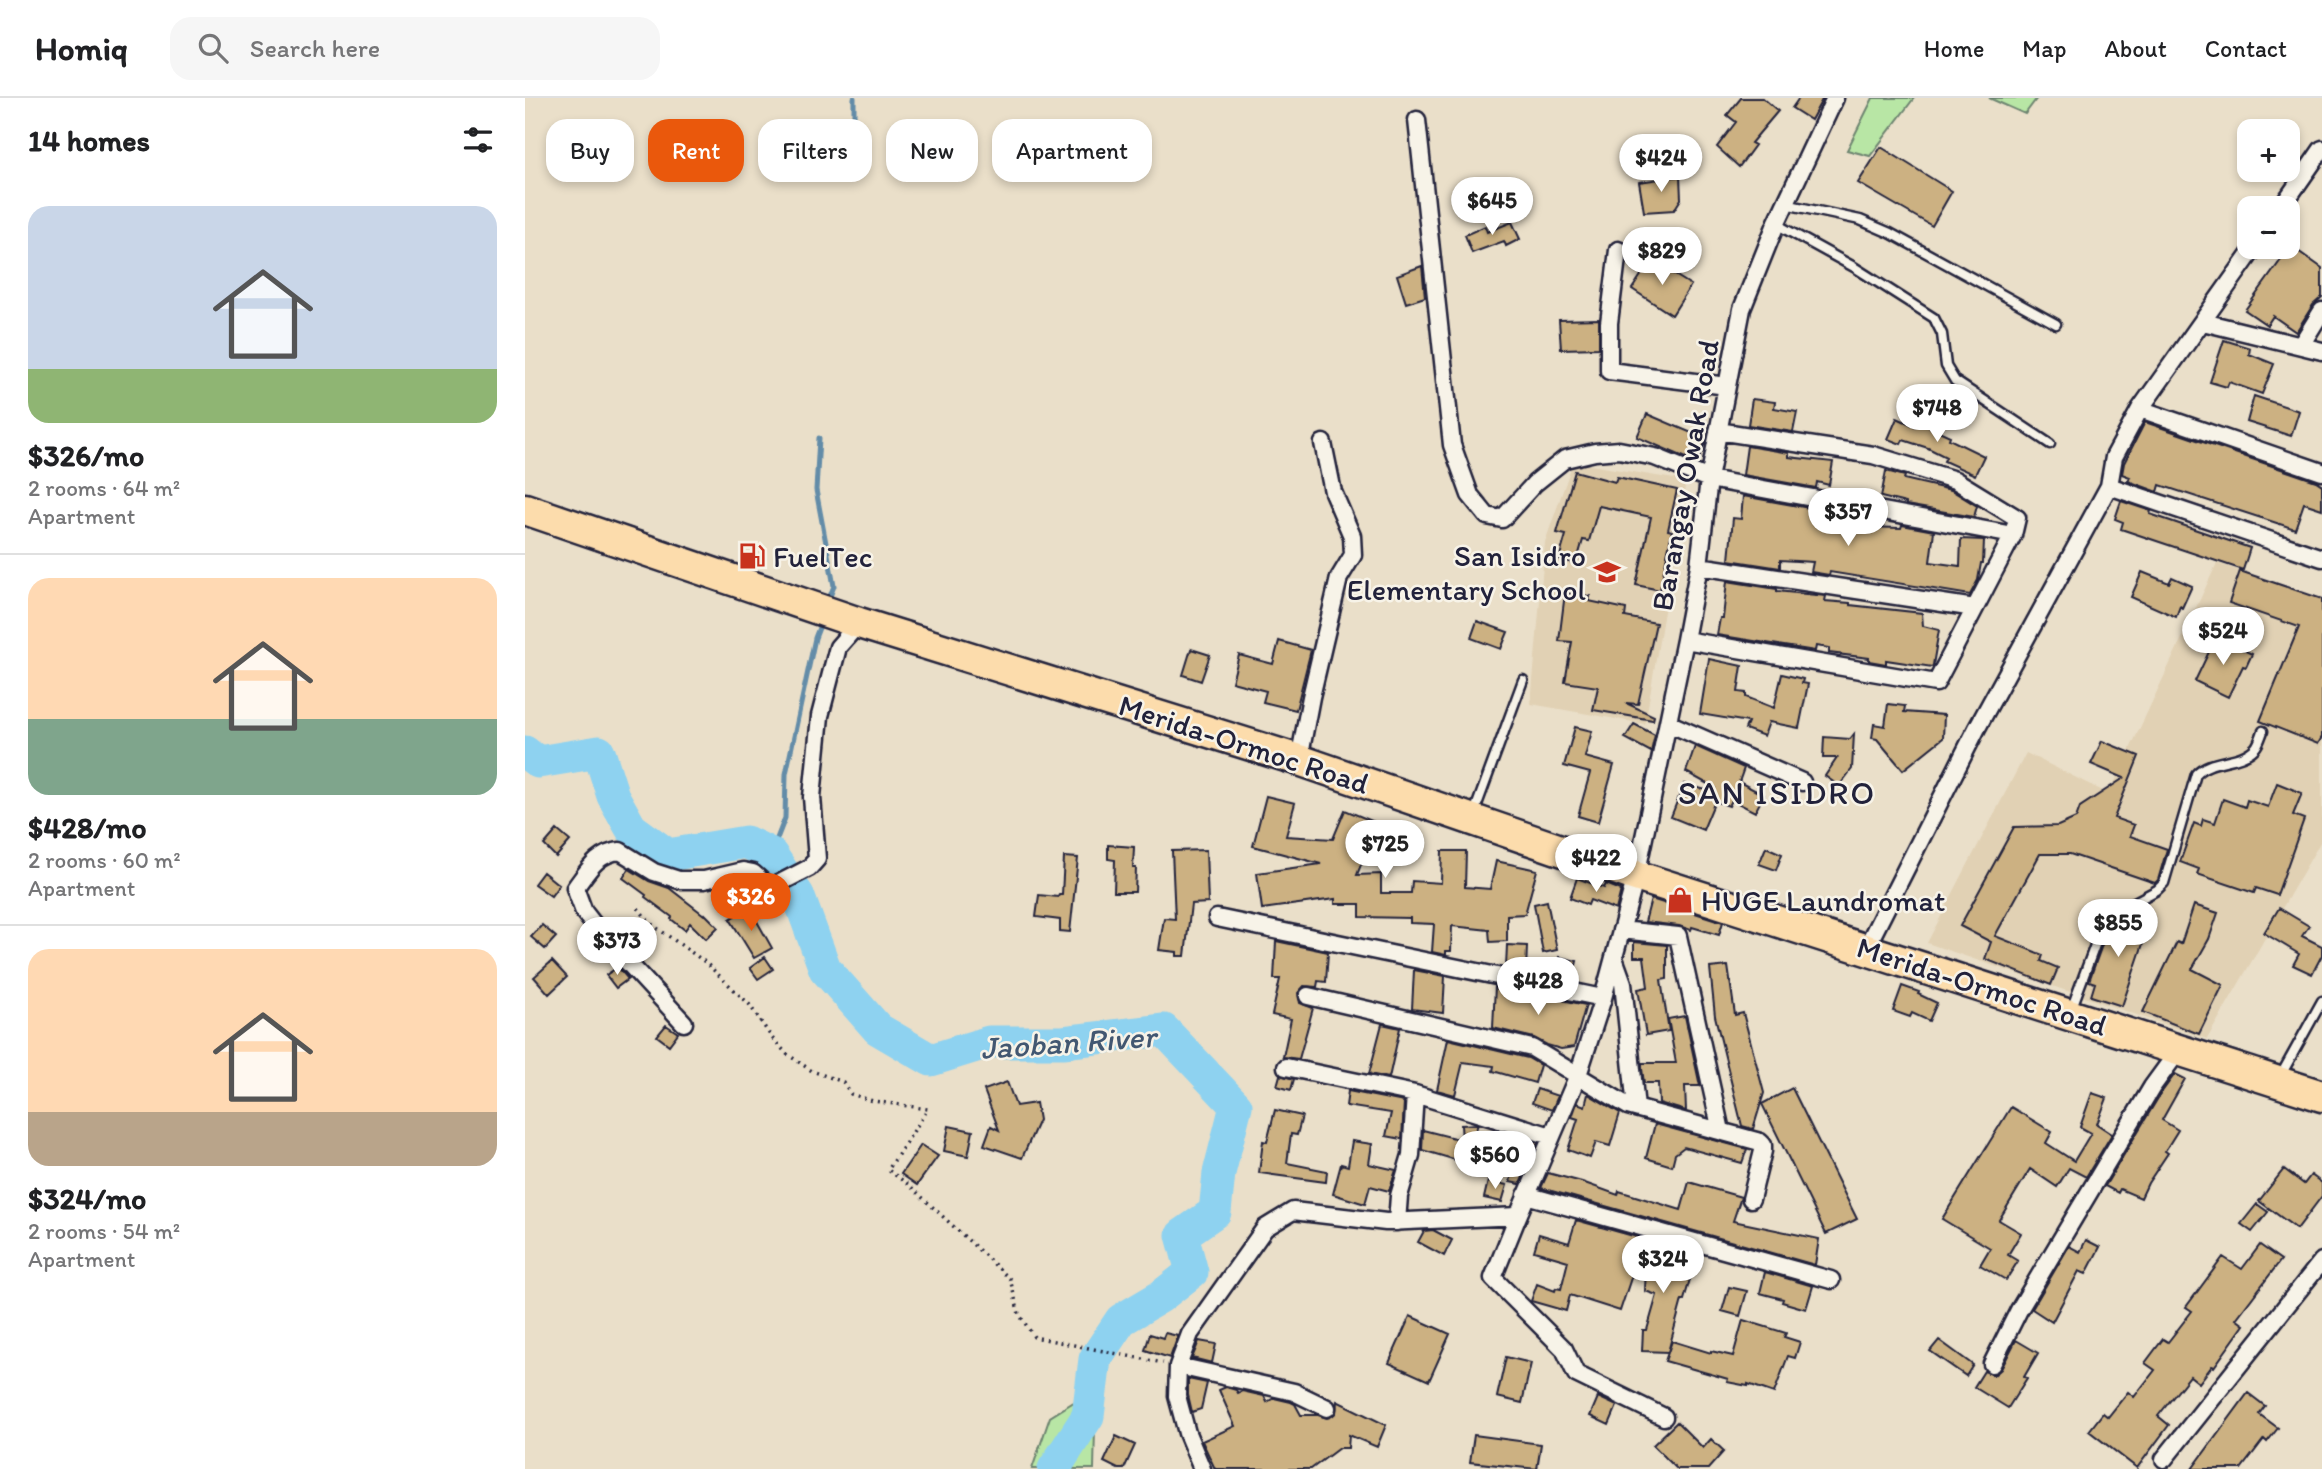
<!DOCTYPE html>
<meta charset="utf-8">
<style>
body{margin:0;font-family:Itim,sans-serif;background:#f6f6f6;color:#202124;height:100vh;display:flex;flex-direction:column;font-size:26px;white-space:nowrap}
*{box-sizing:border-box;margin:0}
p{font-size:23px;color:#757577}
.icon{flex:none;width:38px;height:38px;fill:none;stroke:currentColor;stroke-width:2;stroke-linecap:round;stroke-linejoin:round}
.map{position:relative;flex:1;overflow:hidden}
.panel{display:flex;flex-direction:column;background:#fff;width:525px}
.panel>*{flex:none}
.banner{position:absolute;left:21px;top:21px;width:665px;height:63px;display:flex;gap:14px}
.buttons{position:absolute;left:1712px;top:21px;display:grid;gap:14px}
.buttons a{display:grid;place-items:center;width:63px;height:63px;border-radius:14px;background:#fff;box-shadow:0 4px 10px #0003;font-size:35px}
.price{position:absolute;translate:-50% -60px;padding:0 16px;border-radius:24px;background:#fff;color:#222;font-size:23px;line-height:46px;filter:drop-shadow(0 2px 4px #0008)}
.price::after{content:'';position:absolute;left:50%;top:42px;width:21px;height:16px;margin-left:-10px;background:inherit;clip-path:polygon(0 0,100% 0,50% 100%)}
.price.selected{background:#ea580c;color:#fff}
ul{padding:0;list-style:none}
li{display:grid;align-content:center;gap:14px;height:371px;padding:0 28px}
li+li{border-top:2px solid #e0e0e0}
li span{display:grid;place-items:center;height:217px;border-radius:21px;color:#555}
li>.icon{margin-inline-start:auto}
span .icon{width:126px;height:126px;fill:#fffc;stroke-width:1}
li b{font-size:30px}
h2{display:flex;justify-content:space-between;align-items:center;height:84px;padding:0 28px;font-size:30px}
.tag{padding:0 24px;border-radius:21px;background:#fff;box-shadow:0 4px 10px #0003;font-size:24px;line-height:63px}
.tag.selected{background:#ea580c;color:#fff}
header{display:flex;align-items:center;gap:42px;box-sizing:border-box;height:98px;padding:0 35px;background:#fff;border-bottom:2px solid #e0e0e0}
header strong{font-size:33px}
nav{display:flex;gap:38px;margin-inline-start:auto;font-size:24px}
.search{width:490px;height:63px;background:#f6f6f6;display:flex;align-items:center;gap:18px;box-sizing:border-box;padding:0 24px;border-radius:21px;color:#757577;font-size:26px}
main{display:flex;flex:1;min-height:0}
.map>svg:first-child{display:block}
.built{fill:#e1d1b4}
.green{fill:#b8e6a5;stroke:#6d8470;stroke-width:2}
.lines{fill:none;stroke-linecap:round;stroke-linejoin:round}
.stream{stroke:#638ca8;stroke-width:5}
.river{stroke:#8ed2f0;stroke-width:33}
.building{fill:#ccb182;stroke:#22223b;stroke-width:2}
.lane-casing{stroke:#22223b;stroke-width:13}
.street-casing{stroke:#22223b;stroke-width:21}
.highway-casing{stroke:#22223b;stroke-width:35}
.path{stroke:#22223b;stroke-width:3.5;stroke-dasharray:2 5;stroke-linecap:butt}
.lane{stroke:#f7f3e8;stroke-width:8}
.street{stroke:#f7f3e8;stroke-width:16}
.highway{stroke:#fcdcac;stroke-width:30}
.labels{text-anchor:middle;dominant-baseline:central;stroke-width:5;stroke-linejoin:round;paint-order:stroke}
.street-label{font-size:30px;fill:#22223b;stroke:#f7f3e8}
.poi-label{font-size:30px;fill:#22223b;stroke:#f7f3e8;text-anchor:start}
.water-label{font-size:32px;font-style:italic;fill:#425771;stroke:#f7f3e8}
.quarter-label{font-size:33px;letter-spacing:2px;fill:#22223b;stroke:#f7f3e8}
</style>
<header>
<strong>Homiq</strong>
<div class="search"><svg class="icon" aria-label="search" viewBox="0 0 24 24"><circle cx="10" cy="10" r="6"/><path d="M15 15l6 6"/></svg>Search here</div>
<nav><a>Home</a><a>Map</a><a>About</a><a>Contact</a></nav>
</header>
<main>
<section class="panel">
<h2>14 homes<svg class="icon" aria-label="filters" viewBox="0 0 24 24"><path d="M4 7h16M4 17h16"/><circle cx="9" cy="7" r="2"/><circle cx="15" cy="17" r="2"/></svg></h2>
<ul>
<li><span style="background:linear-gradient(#c9d6e8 75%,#8fb573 0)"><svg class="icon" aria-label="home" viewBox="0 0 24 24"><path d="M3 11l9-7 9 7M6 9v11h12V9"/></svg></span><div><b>$326/mo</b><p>2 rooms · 64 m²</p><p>Apartment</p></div></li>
<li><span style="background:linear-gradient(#ffd9b3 65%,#7fa58c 0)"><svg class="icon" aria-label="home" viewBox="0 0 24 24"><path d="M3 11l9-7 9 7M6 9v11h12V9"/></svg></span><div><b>$428/mo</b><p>2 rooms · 60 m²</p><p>Apartment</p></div></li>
<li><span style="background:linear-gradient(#ffd9b3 75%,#b9a48a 0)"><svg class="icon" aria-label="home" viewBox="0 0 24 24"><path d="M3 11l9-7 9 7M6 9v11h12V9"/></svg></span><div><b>$324/mo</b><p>2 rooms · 54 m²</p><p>Apartment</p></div></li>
</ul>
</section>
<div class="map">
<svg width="1797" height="1371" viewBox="0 0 1797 1371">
<rect width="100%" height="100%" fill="#eadfc9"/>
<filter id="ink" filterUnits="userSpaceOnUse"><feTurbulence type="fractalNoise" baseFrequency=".0143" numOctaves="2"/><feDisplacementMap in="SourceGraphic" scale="14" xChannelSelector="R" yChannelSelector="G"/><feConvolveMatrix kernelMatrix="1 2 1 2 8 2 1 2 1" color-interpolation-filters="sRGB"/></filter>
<g filter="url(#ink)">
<path class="built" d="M1048 364 1161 383 1120 626 1006 606 1020 444Z
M1692 465 1797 501V741L1682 941 1402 845 1501 655 1584 696Z"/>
<path class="green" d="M1348 0H1389L1345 58 1322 52Z
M1464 0H1512L1500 16Z
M571 1290 569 1371H507L525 1319Z"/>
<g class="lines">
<path class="stream" d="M329 21V0
M294 340 291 392 309 488 302 506
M246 756 260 720 261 676 290 540 297 522"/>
<path class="river" d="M0 654 13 664 74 654 88 698 106 730 143 757 221 744 246 756 273 797 300 871 353 931 406 962 464 944H538L639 932 711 1008 694 1075 690 1114 657 1137 667 1174 635 1199 596 1222 570 1261 563 1318 529 1371"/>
</g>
<path class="building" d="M1216 0H1238L1253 13 1226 45 1230 47 1214 69 1192 49 1211 24 1202 17Z
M1274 0H1298L1286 22 1267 10Z
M1356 49 1427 93 1407 128 1333 85Z
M1155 78 1156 101 1149 112 1119 114 1114 84Z
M987 124 995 141 981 148 979 143 947 155 940 137 960 128 962 134Z
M1766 148 1797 170V199L1788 207 1771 234 1748 218 1742 227 1720 212Z
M1126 162 1166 187 1147 217 1107 191Z
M897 168 900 199 881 205 872 177Z
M1074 221V250L1036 251 1034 222Z
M1699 242 1725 250 1724 256 1749 266 1737 296 1704 284 1702 289 1685 284Z
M1729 298 1774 313 1766 338 1722 324Z
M1227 301 1250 304 1249 310 1272 314 1268 334 1223 327Z
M1122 316 1181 341 1173 365 1112 339Z
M1372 320 1390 328 1392 321 1406 326 1405 329 1425 338 1424 341 1459 358 1450 377 1419 363 1421 359 1403 350 1378 342 1376 346 1363 341Z
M1620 324 1791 383 1797 387V411L1779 405 1770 431 1635 387 1633 394 1603 383 1605 379 1597 376 1599 365Z
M1222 348 1264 355V359L1308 364 1304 387 1292 384 1291 390 1218 377Z
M1050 373 1090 384 1092 379 1152 392 1143 432 1147 433 1135 492 1111 487 1126 419 1074 408 1064 443 1058 442 1051 466 1034 461 1041 437 1032 435Z
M1361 373 1380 378 1379 381 1426 392 1452 408 1449 419 1381 407V405L1356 399Z
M1218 398 1290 411 1289 420 1320 422 1321 420 1341 425 1340 429 1376 430 1377 427 1409 433 1405 464 1435 468 1436 441 1459 442 1458 465H1456L1453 482 1445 497 1305 474 1304 477 1286 474 1288 464 1255 462V470L1204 462 1208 420 1216 421Z
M1596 403 1626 413 1625 416 1725 450 1718 472 1596 431 1598 424 1590 421Z
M1715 473 1797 501V639L1793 646 1735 623 1774 529 1704 505Z
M1617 474 1644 485 1647 479 1667 488 1657 510 1655 508 1651 519 1606 499Z
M1202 483 1252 491V493L1301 498 1300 503 1325 505V507L1397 515 1398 528 1414 532 1408 567 1407 569 1361 562V566L1344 563V560L1304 555V550L1291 548 1290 553 1192 537 1195 520H1198Z
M1040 495 1065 498 1064 503 1101 511 1100 519 1131 525 1113 606 1101 605 1129 618 1128 622 1068 612 1073 589 1040 584 1047 544 1034 543Z
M952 523 983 534 976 551 946 540Z
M1691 539 1727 556 1721 569 1718 568 1703 599 1670 583Z
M754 543 786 552 771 612 738 604 741 593 707 584 714 557 748 566Z
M666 551 685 557 676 583 658 577Z
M1184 561 1217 568 1213 594 1221 595V599L1249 610 1257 576 1278 581 1277 585 1283 586 1274 630 1244 624 1239 638 1220 631 1223 624 1175 616Z
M1363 606 1380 608 1379 614 1419 617 1418 640 1378 672 1352 641 1347 640 1349 626 1360 628Z
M1109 626 1130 637 1126 654 1100 640Z
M1050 629 1067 633 1060 659 1089 667 1073 724 1053 718 1065 675 1039 668Z
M1329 636 1327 671 1314 688 1300 678 1312 660H1298L1299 639 1325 641Z
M1577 643 1614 658 1589 720 1609 727 1605 738 1642 751 1633 782 1630 785 1545 756H1515L1470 838 1518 857 1516 863 1533 870 1526 887 1460 861 1466 844 1435 828 1489 729 1533 728 1551 720 1555 709 1599 680 1566 666Z
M1170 648 1219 670 1214 684 1239 697 1230 714 1207 702 1204 708 1190 703 1178 732 1146 719 1159 686 1188 694 1190 690 1161 674Z
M1752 685 1777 695 1768 717 1779 721 1752 797 1731 790 1729 795 1672 776 1674 771 1655 764 1669 725 1676 728 1678 721 1690 725 1698 701 1720 709 1722 702 1743 709Z
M741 698 770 705 761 738 808 741 820 712 852 725 832 777 856 776V795H886L887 783 916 785 917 753H941L940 789 965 791 971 763 1012 772 1000 816 982 817V843L965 844 964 832 927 828 926 853H921V857L907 854 909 826 885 825V820L835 819V806H810V801L737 811 732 775 796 766 728 748Z
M32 732 45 743 31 759 19 747Z
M583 747 609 749 608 770H611L610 794H589L590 762 583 761Z
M1241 749 1257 756 1251 772 1234 766Z
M681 752 683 805 666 806 660 858H652V854L634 852 639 820 650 821 647 753Z
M539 759 553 760 545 834 535 833V822L511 819 514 797 533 799 534 797H537Z
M104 771 124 783 144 790 179 817 180 816 193 829 181 841 165 825 160 832 146 821 147 819 120 799 121 797 98 780Z
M18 774 34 787 26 798 9 786Z
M1052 780 1079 790 1081 786 1096 792 1091 812 1065 802 1063 807 1045 800Z
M1126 801 1198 824 1194 837 1167 829 1166 832 1154 828 1120 824Z
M1022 803 1032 852 1018 855 1009 806Z
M1669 807 1693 815 1684 841 1667 871 1698 887 1674 936 1618 914 1652 844 1656 846Z
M224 809 247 850 229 860 205 821Z
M1754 810 1784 828 1777 838 1797 848V857L1787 876 1768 867 1774 856 1739 835Z
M1624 813 1617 836 1621 837 1597 908 1566 898 1570 885 1564 883 1585 825 1590 822 1604 827 1608 815Z
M17 827 31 839 20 851 6 839Z
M751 843 803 854 801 884 793 883 792 889 779 888 773 895 775 905 788 910 774 961 758 959 766 921 747 917 755 881H749Z
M1109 844 1142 847V881L1136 882 1144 933 1121 937 1113 891 1123 889 1119 859H1109Z
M982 847 1002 848 1001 873 981 869Z
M240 859 248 871 233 881 225 870Z
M1034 859 1052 863 1047 883 1029 879Z
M27 863 42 879 24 896 9 879Z
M1203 868 1210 917 1218 915 1239 995 1228 1031 1217 1028 1190 918 1185 870Z
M93 869 103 881 91 890 81 877Z
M889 872 920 878 918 915 887 911Z
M970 888 1061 907 1049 949 1036 951 1022 947 1009 940 968 930Z
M1377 888 1394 894 1393 896 1412 905 1404 923 1387 915 1385 919 1368 913Z
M1160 918 1175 988H1160L1161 1013 1134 1005 1133 985H1119L1117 971V965H1151L1143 921Z
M857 926 875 930 864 980 844 976Z
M141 927 153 935 144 947 132 938Z
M923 941 1003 960 1015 967 1010 985 968 973 969 968 938 964 930 997 912 992Z
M1650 976 1660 981 1637 1022 1653 1032 1640 1053 1643 1055 1623 1085 1616 1100 1595 1091 1593 1095 1580 1088 1636 995Z
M755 977 769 981 766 992 752 988Z
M482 984 491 1008 511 1005 514 1022 497 1060 459 1047 466 1028 474 1032 459 992Z
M1267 990 1332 1121 1301 1136 1237 1006Z
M1012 991 1033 998 1027 1012 1007 1005Z
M823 993 879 1004 877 1041 861 1038 866 1015 821 1008Z
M1567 995 1582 1000 1572 1026 1587 1036 1561 1079 1544 1070 1532 1089 1505 1071 1474 1122 1496 1135 1483 1157 1493 1163 1481 1182 1455 1167 1465 1150 1417 1121 1486 1009 1527 1034 1521 1045 1549 1063 1566 1035 1555 1029Z
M1063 996 1095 1015 1085 1048 1071 1044 1065 1060 1043 1052 1053 1021 1047 1019 1052 1005 1060 1008Z
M750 1012 777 1018 772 1037 766 1036 762 1065 802 1073 801 1084 734 1075 738 1043 742 1044Z
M953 1026 939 1067 938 1064 897 1052 898 1032 937 1042 936 1027Z
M1130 1026 1222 1051 1217 1065 1159 1049 1150 1056 1147 1068 1121 1060Z
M424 1028 448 1033 443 1058 419 1053Z
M997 1040 1013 1045 995 1086 985 1084Z
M827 1043 847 1046 844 1066 871 1072 864 1093 845 1088 840 1106 808 1096 816 1066 823 1068Z
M396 1047 413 1058 392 1087 376 1076Z
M1759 1071 1779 1086 1786 1077 1797 1085V1098L1772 1131 1734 1103Z
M1023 1075 1057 1084 1093 1097 1094 1093 1156 1112 1164 1084 1216 1099 1208 1123 1294 1141 1290 1167 1016 1090Z
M963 1083 982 1087 977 1104 959 1100Z
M1732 1106 1743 1114 1727 1134 1716 1126Z
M1051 1122 1119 1141 1095 1213 1045 1197 1041 1213 1006 1203 1012 1186 1030 1193 1031 1190 1036 1191 1043 1163 1009 1153 1014 1136 1044 1145Z
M908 1132 927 1142 919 1158 893 1144 899 1133Z
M1122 1142 1159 1152 1152 1176 1165 1181 1159 1202H1157L1143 1254 1117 1253 1118 1232H1122L1132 1197 1120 1193Z
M1561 1142 1575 1149 1561 1176 1554 1173 1527 1224 1507 1211 1544 1148 1555 1154Z
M1735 1147 1756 1162 1711 1221 1719 1227 1689 1269 1687 1268 1674 1285 1665 1278 1633 1318 1644 1327 1612 1370 1564 1333 1578 1315 1583 1319 1603 1294 1609 1299 1630 1272 1620 1265 1638 1241 1643 1244 1667 1213 1661 1209 1698 1159 1717 1171Z
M1240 1174 1288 1188 1281 1211 1257 1204 1258 1201 1235 1195Z
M1204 1189 1222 1193 1215 1218 1197 1213Z
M885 1218 925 1236 904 1283 864 1265Z
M1218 1222 1261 1235 1259 1239 1275 1244 1270 1260 1263 1258 1249 1295 1223 1286V1288L1202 1284 1203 1281 1140 1263 1147 1243 1186 1255V1253L1208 1258Z
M640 1235 653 1238 645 1260 620 1252 625 1236 638 1240Z
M1414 1242 1448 1267 1441 1278 1405 1253Z
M1491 1242 1513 1255 1499 1279 1502 1280 1483 1310 1449 1289 1459 1273 1469 1277 1476 1271Z
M674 1243 691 1246 687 1265 667 1260Z
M981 1259 1006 1265 997 1305 972 1299Z
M663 1281 682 1285 676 1311 667 1314 663 1297Z
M701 1289 711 1292 713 1295 717 1293 739 1298 742 1304 749 1300 766 1304 770 1306 776 1317H793L802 1320 811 1315 812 1303 861 1327 852 1349 824 1337 823 1350H814L786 1371H690L677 1343 710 1328 694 1292Z
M1723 1295 1740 1308 1734 1316 1753 1330 1742 1344 1739 1341 1716 1371H1667Z
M1073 1299 1092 1308 1084 1327 1065 1318Z
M1152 1324 1178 1350 1186 1341 1199 1353 1183 1371H1152L1128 1347Z
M949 1337 1016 1346 1012 1371 945 1364Z
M591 1338 610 1347 599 1371H593L579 1364Z"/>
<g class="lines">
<g class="lane-casing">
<path id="lane" d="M1260 106 1335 122 1365 135 1531 226
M1251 126 1329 169 1409 220 1417 236 1421 268 1430 283 1525 346
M949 715 998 582
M1546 912 1580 820 1632 792 1639 785 1671 676C1685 660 1715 666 1730 650 1734 646 1736 638 1738 633
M1756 977 1797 903"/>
</g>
<g class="street-casing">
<path id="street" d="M892 22 927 347 945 397 962 418 977 421 1010 385 1040 361 1070 354 1094 352 1130 359 1184 381 1488 437
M1756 110 1797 51
M1093 152 1084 225V273L1202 288
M1678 224 1797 253
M1776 247 1797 213
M1615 311 1797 374
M1584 388 1797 460
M1174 468 1450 510
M1160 542 1411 585 1488 437 1492 420 1430 382 1348 357 1193 333
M1143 625 1277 684
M774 662 786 599 814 480 828 457 827 438 808 394 798 345
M692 820 1078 900
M1096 832 1153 838 1196 1033
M1341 850 1452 630 1584 388 1589 359 1615 311 1730 149
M1089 860 1098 885 1111 1010
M783 898 1007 950 1103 1008 1235 1044 1238 1047V1053L1226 1101
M159 925 73 832 59 814 50 790C63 773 72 755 95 753L129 774 154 782H179L218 773 228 775 245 790 284 770 292 761 287 699 295 618 313 549 334 525
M761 969 890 996 886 1057 874 1098 872 1124
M890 996 1026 1038
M1001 1097 1306 1182
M993 1118 968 1180 1039 1251 1051 1276 1139 1319
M1467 1266 1494 1212 1627 989 1654 952
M653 1268 769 1294 802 1310
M1639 1361 1797 1163
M677 1371 662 1335 652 1298 653 1268 665 1236 740 1130 768 1113 861 1124 993 1118 1053 977 1078 900 1111 778 1160 542 1174 468 1184 381 1217 211 1251 126 1310 0"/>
</g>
<g class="highway-casing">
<path id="highway" d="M0 411 334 525 774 662 1111 778 1797 998"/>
</g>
<path class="path" d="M113 810 125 825 180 864 224 906 247 940 262 956 287 973 318 984 326 996 348 1003 403 1011 363 1072 384 1087 485 1181 494 1216 509 1239 638 1265"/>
<use href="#lane" class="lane"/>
<use href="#street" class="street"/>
<use href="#highway" class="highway"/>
</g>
</g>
<defs>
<g id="fuel-bare" transform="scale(2.1)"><path d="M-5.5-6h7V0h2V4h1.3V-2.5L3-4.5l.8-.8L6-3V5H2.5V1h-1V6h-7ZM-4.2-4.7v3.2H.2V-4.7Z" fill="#c8321e" stroke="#f7f3e8" stroke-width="2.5" paint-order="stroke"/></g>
<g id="school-bare" transform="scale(2.1)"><path d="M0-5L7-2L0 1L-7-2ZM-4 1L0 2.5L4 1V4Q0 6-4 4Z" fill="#c8321e" stroke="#f7f3e8" stroke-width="2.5" paint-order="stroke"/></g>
<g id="shop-bare" transform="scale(2.1)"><path d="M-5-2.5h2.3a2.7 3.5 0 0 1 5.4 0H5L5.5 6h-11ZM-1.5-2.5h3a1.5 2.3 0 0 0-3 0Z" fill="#c8321e" stroke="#f7f3e8" stroke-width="2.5" paint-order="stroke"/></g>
</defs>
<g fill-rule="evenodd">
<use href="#fuel-bare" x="227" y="458"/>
<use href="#school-bare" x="1082" y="474"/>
<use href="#shop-bare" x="1155" y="802"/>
</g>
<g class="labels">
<g class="street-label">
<text transform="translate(1160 377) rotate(-80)">Barangay Owak Road</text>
<text transform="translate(719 646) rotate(18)">Merida-Ormoc Road</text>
<text transform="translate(1457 888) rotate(18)">Merida-Ormoc Road</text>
</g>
<g class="poi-label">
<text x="1061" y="457" text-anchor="end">San Isidro<tspan x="1061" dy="34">Elementary School</tspan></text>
<text x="248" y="458">FuelTec</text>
<text x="1176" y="802">HUGE Laundromat</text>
</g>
<g class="water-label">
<text transform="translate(543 944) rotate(-4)">Jaoban River</text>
</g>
<g class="quarter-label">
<text x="1252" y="694">SAN ISIDRO</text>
</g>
</g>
</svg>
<div class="buttons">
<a>+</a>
<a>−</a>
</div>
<b class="price" style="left:1136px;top:96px">$424</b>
<b class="price" style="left:967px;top:139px">$645</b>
<b class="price" style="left:1137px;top:189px">$829</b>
<b class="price" style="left:1412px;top:346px">$748</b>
<b class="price" style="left:1323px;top:450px">$357</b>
<b class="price" style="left:1698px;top:569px">$524</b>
<b class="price" style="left:860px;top:782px">$725</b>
<b class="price" style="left:1071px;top:796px">$422</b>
<b class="price selected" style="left:226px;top:835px">$326</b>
<b class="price" style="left:1593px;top:861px">$855</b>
<b class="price" style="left:92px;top:879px">$373</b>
<b class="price" style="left:1013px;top:919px">$428</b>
<b class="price" style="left:970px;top:1093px">$560</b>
<b class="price" style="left:1138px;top:1197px">$324</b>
<div class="banner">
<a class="tag">Buy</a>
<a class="tag selected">Rent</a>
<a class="tag">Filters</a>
<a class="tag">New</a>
<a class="tag">Apartment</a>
</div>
</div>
</main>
